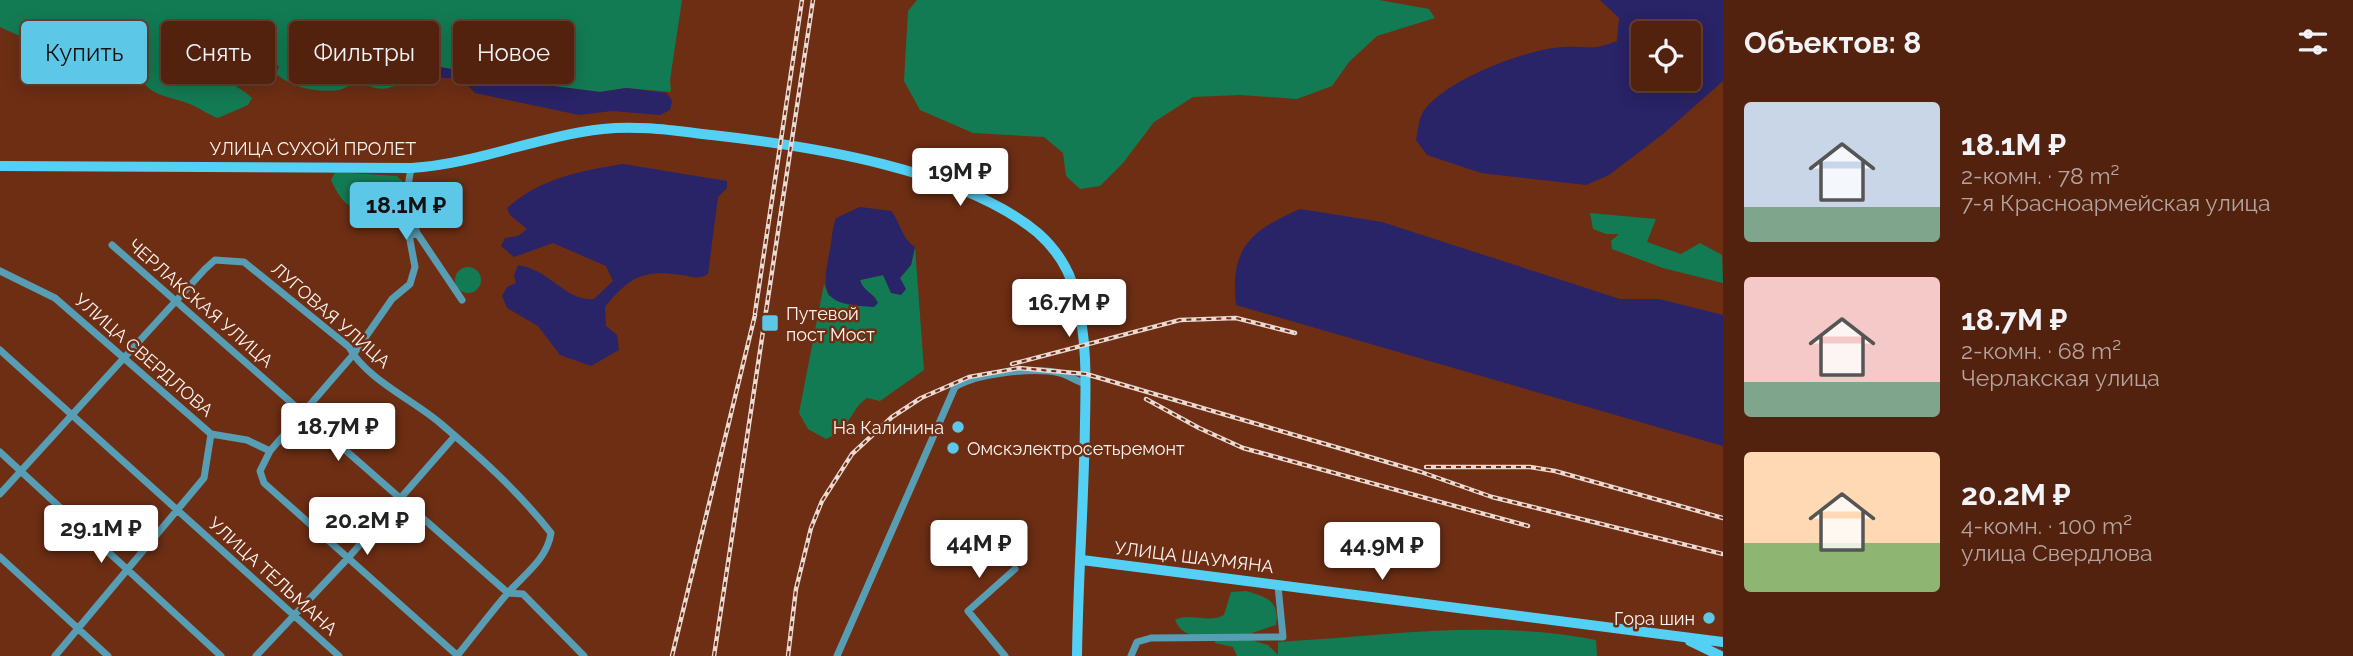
<!DOCTYPE html>
<html lang="ru">
<meta charset="utf-8">
<style>
body{margin:0;font-family:Raleway,sans-serif;background:#582a18;color:#f1f3f6;height:100vh;display:flex;flex-direction:column;font-size:26px;white-space:nowrap}
*{box-sizing:border-box;margin:0}
p{font-size:23px;color:#b5a49e}
.icon{flex:none;width:38px;height:38px;fill:none;stroke:currentColor;stroke-width:2;stroke-linecap:round;stroke-linejoin:round}
.map{position:relative;flex:1;overflow:hidden}
.details{display:flex;flex-direction:column;background:#52220f;width:630px}
.details>*{flex:none}
.guide{position:absolute;left:21px;top:21px;width:665px;height:63px;display:flex;gap:14px}
.controls{position:absolute;left:1631px;top:21px;display:grid;gap:14px}
.controls a{display:grid;place-items:center;width:70px;height:70px;border-radius:7px;background:#52220f;box-shadow:0 4px 18px #0003,0 0 0 2px #683f2f;font-size:35px}
.price{position:absolute;translate:-50% -60px;padding:0 16px;border-radius:7px;background:#fff;color:#222;font-size:23px;line-height:46px;filter:drop-shadow(0 2px 4px #0008)}
.price::after{content:'';position:absolute;left:50%;top:42px;width:21px;height:16px;margin-left:-10px;background:inherit;clip-path:polygon(0 0,100% 0,50% 100%)}
.price.selected{background:#5dc7e8;color:#111}
ul{padding:0;list-style:none}
li{display:flex;align-items:center;gap:21px;height:175px;padding:0 21px}
li span{display:grid;place-items:center;flex:none;width:196px;height:140px;border-radius:7px;color:#555}
li>.icon{margin-inline-start:auto}
span .icon{width:84px;height:84px;fill:#fffc;stroke-width:1}
li b{font-size:30px}
h2{display:flex;justify-content:space-between;align-items:center;height:84px;padding:0 21px;font-size:30px}
.tag{padding:0 24px;border-radius:7px;background:#52220f;box-shadow:0 4px 18px #0003,0 0 0 2px #683f2f;font-size:24px;line-height:63px}
.tag.selected{background:#5dc7e8;color:#111}
main{display:flex;flex:1;min-height:0}
.map>svg:first-child{display:block}
.green{fill:#137b53}
.water{fill:#292367;fill-rule:evenodd}
.lines{fill:none;stroke-linecap:round;stroke-linejoin:round}
.minor{stroke:#579eb5;stroke-width:7}
.secondary{stroke:#55d0f5;stroke-width:10}
.rail-casing{stroke:#e9dad4;stroke-width:4.5}
.rail{stroke:#6d2e14;stroke-width:2;stroke-dasharray:5;stroke-linecap:butt}
.poi-dot{fill:#5dc7e8;stroke:#6d2e14;stroke-width:2.5}
.labels{text-anchor:middle;dominant-baseline:central;stroke-width:5;stroke-linejoin:round;paint-order:stroke}
.street-label{font-size:18px;fill:#fbf3f0;stroke:#6d2e14}
.poi-label{font-size:18px;fill:#fbf3f0;stroke:#6d2e14;text-anchor:start}
</style>
<main>
<div class="map">
<svg width="1723" height="656" viewBox="0 0 1723 656">
<rect width="100%" height="100%" fill="#6d2e14"/>
<path class="green" d="M0 0H682L670 80 671 92 626 88 600 92 553 86 373 56 374 74 396 79 397 85C373 95 373 82 354 84 349 85 344 89 339 90 317 93 293 88 276 74L279 66 266 61 214 60 184 50V57C203 75 232 79 252 98L248 105 218 118C209 115 201 109 192 105 170 95 146 98 137 70 86 67 46 48 0 27Z
M917 0H1379L1429 9 1435 18 1377 36 1349 62 1332 86 1297 99 1240 95 1193 97 1154 122 1123 163 1100 186 1080 189 1066 176 1063 153 1044 137 973 133 920 110 904 81 908 11Z
M335 172 397 176 405 184C397 202 366 217 347 204 340 199 335 188 331 180Z
M1590 213 1656 219 1647 242 1681 254 1700 243 1722 255 1723 283 1663 268 1612 249 1611 241 1619 234H1606L1593 229Z
M915 247 924 370 880 401 867 398C850 409 852 428 826 439L808 429 799 413 824 284 829 296 876 298 863 289 860 280 883 275 900 278 911 265Z
M455 280a13 13 0 1 1 26 0a13 13 0 1 1-26 0Z
M1246 591C1267 597 1280 601 1276 625L1252 633 1251 640 1268 645 1278 655V642C1384 636 1492 619 1596 640L1597 656H1237L1233 647 1215 643 1216 634C1198 635 1183 639 1175 620 1191 612 1208 624 1224 615L1231 592Z"/>
<path class="water" d="M1600 0H1723V81L1663 134 1609 175 1586 185 1481 173 1427 155 1416 140C1418 130 1419 116 1425 109 1448 79 1528 48 1565 47 1590 46 1592 51 1617 41L1619 18ZM1643 33H1689V79H1643Z
M301 42 352 50 358 55 357 68 351 71 301 61 297 54Z
M373 56 553 86 600 92 626 88 667 93 672 101 670 110 660 115 612 111 579 115 475 93 462 79 431 77 424 82 374 74 369 70V59Z
M623 164 727 181V188L718 197 708 274C697 280 694 277 682 275 643 269 629 277 605 307L606 326 617 335 619 350 591 366 560 355 538 326 507 308 502 296 507 287 516 283 514 275 518 265C551 270 566 302 594 299L613 281 606 266 553 243 514 257 501 246 505 238 518 236 527 229 510 215 507 208C541 178 580 171 623 164Z
M860 207 891 211C901 223 901 238 915 247L911 265 900 278 906 289 901 295 891 293 883 275 860 280C863 291 874 293 878 303L874 307C824 304 820 297 830 250 832 239 832 229 836 218Z
M1300 209 1382 222 1620 299H1659L1723 315V446L1236 305C1230 248 1250 231 1300 209Z"/>
<g class="lines">
<path class="minor" d="M411 168 406 198 417 233 462 300
M112 245 508 593 523 594 584 656
M0 271 55 298 211 434 247 440 270 451 260 471 264 483 458 656
M0 350 339 656
M270 451 353 355 392 299 410 284 415 267 409 235 417 233
M0 452 221 656
M0 494 205 269 215 260 244 262 349 347C365 378 413 400 440 423 480 457 518 491 551 533 547 560 523 575 506 595 489 615 473 636 457 656
M0 557 108 656
M55 656 204 478 211 434
M256 656 349 557 454 437
M837 656 955 387C977 373 1034 367 1060 373 1069 376 1077 381 1086 384
M1005 656 968 611 1015 569
M1131 656 1137 642 1151 638 1283 637 1278 586"/>
<path class="secondary" d="M0 166 411 168C476 164 538 136 603 129 639 125 676 131 712 135 810 146 961 169 1038 233 1056 249 1069 269 1075 292 1087 335 1086 378 1085 422 1084 500 1078 578 1077 656
M1082 560 1723 642
M1690 641 1721 656"/>
<g class="rail-casing">
<path id="rail" d="M755 313 802 0
M1012 364 1180 320 1236 318 1295 333
M1146 399 1199 428 1243 448 1528 526
M1426 467H1530L1555 471 1723 518
M672 656 755 315
M714 656 813 0
M788 656 796 589 811 528 822 501 852 454 892 417 921 398 969 377 1019 368 1086 374 1421 472 1492 497 1723 554"/>
</g>
<use href="#rail" class="rail"/>
</g>
<g class="poi-dot">
<rect x="761" y="314" width="18" height="18" rx="3.5"/>
<circle cx="958" cy="427" r="7"/>
<circle cx="953" cy="448" r="7"/>
<circle cx="1709" cy="618" r="7"/>
</g>
<g class="labels">
<g class="street-label">
<text x="313" y="148">УЛИЦА СУХОЙ ПРОЛЕТ</text>
<text transform="translate(201 303) rotate(41)">ЧЕРЛАКСКАЯ УЛИЦА</text>
<text transform="translate(331 315) rotate(41)">ЛУГОВАЯ УЛИЦА</text>
<text transform="translate(144 355) rotate(41)">УЛИЦА СВЕРДЛОВА</text>
<text transform="translate(1194 557) rotate(7)">УЛИЦА ШАУМЯНА</text>
<text transform="translate(273 576) rotate(42)">УЛИЦА ТЕЛЬМАНА</text>
</g>
<g class="poi-label">
<text x="786" y="313">Путевой<tspan x="786" dy="21">пост Мост</tspan></text>
<text x="944" y="427" text-anchor="end">На Калинина</text>
<text x="967" y="448">Омскэлектросетьремонт</text>
<text x="1695" y="618" text-anchor="end">Гора шин</text>
</g>
</g>
</svg>
<div class="controls">
<a><svg class="icon" aria-label="locate" viewBox="0 0 24 24"><circle cx="12" cy="12" r="6"/><path d="M12 2v4M12 18v4M2 12h4M18 12h4"/></svg></a>
</div>
<b class="price" style="left:960px;top:208px">19M ₽</b>
<b class="price selected" style="left:406px;top:242px">18.1M ₽</b>
<b class="price" style="left:1069px;top:339px">16.7M ₽</b>
<b class="price" style="left:338px;top:463px">18.7M ₽</b>
<b class="price" style="left:367px;top:557px">20.2M ₽</b>
<b class="price" style="left:101px;top:565px">29.1M ₽</b>
<b class="price" style="left:979px;top:580px">44M ₽</b>
<b class="price" style="left:1382px;top:582px">44.9M ₽</b>
<div class="guide">
<a class="tag selected">Купить</a>
<a class="tag">Снять</a>
<a class="tag">Фильтры</a>
<a class="tag">Новое</a>
</div>
</div>
<section class="details">
<h2>Объектов: 8<svg class="icon" aria-label="filters" viewBox="0 0 24 24"><path d="M4 7h16M4 17h16"/><circle cx="9" cy="7" r="2"/><circle cx="15" cy="17" r="2"/></svg></h2>
<ul>
<li><span style="background:linear-gradient(#c9d6e8 75%,#7fa58c 0)"><svg class="icon" aria-label="home" viewBox="0 0 24 24"><path d="M3 11l9-7 9 7M6 9v11h12V9"/></svg></span><div><b>18.1M ₽</b><p>2-комн. · 78 m²</p><p>7-я Красноармейская улица</p></div></li>
<li><span style="background:linear-gradient(#f6c9c9 75%,#7fa58c 0)"><svg class="icon" aria-label="home" viewBox="0 0 24 24"><path d="M3 11l9-7 9 7M6 9v11h12V9"/></svg></span><div><b>18.7M ₽</b><p>2-комн. · 68 m²</p><p>Черлакская улица</p></div></li>
<li><span style="background:linear-gradient(#ffd9b3 65%,#8fb573 0)"><svg class="icon" aria-label="home" viewBox="0 0 24 24"><path d="M3 11l9-7 9 7M6 9v11h12V9"/></svg></span><div><b>20.2M ₽</b><p>4-комн. · 100 m²</p><p>улица Свердлова</p></div></li>
</ul>
</section>
</main>
